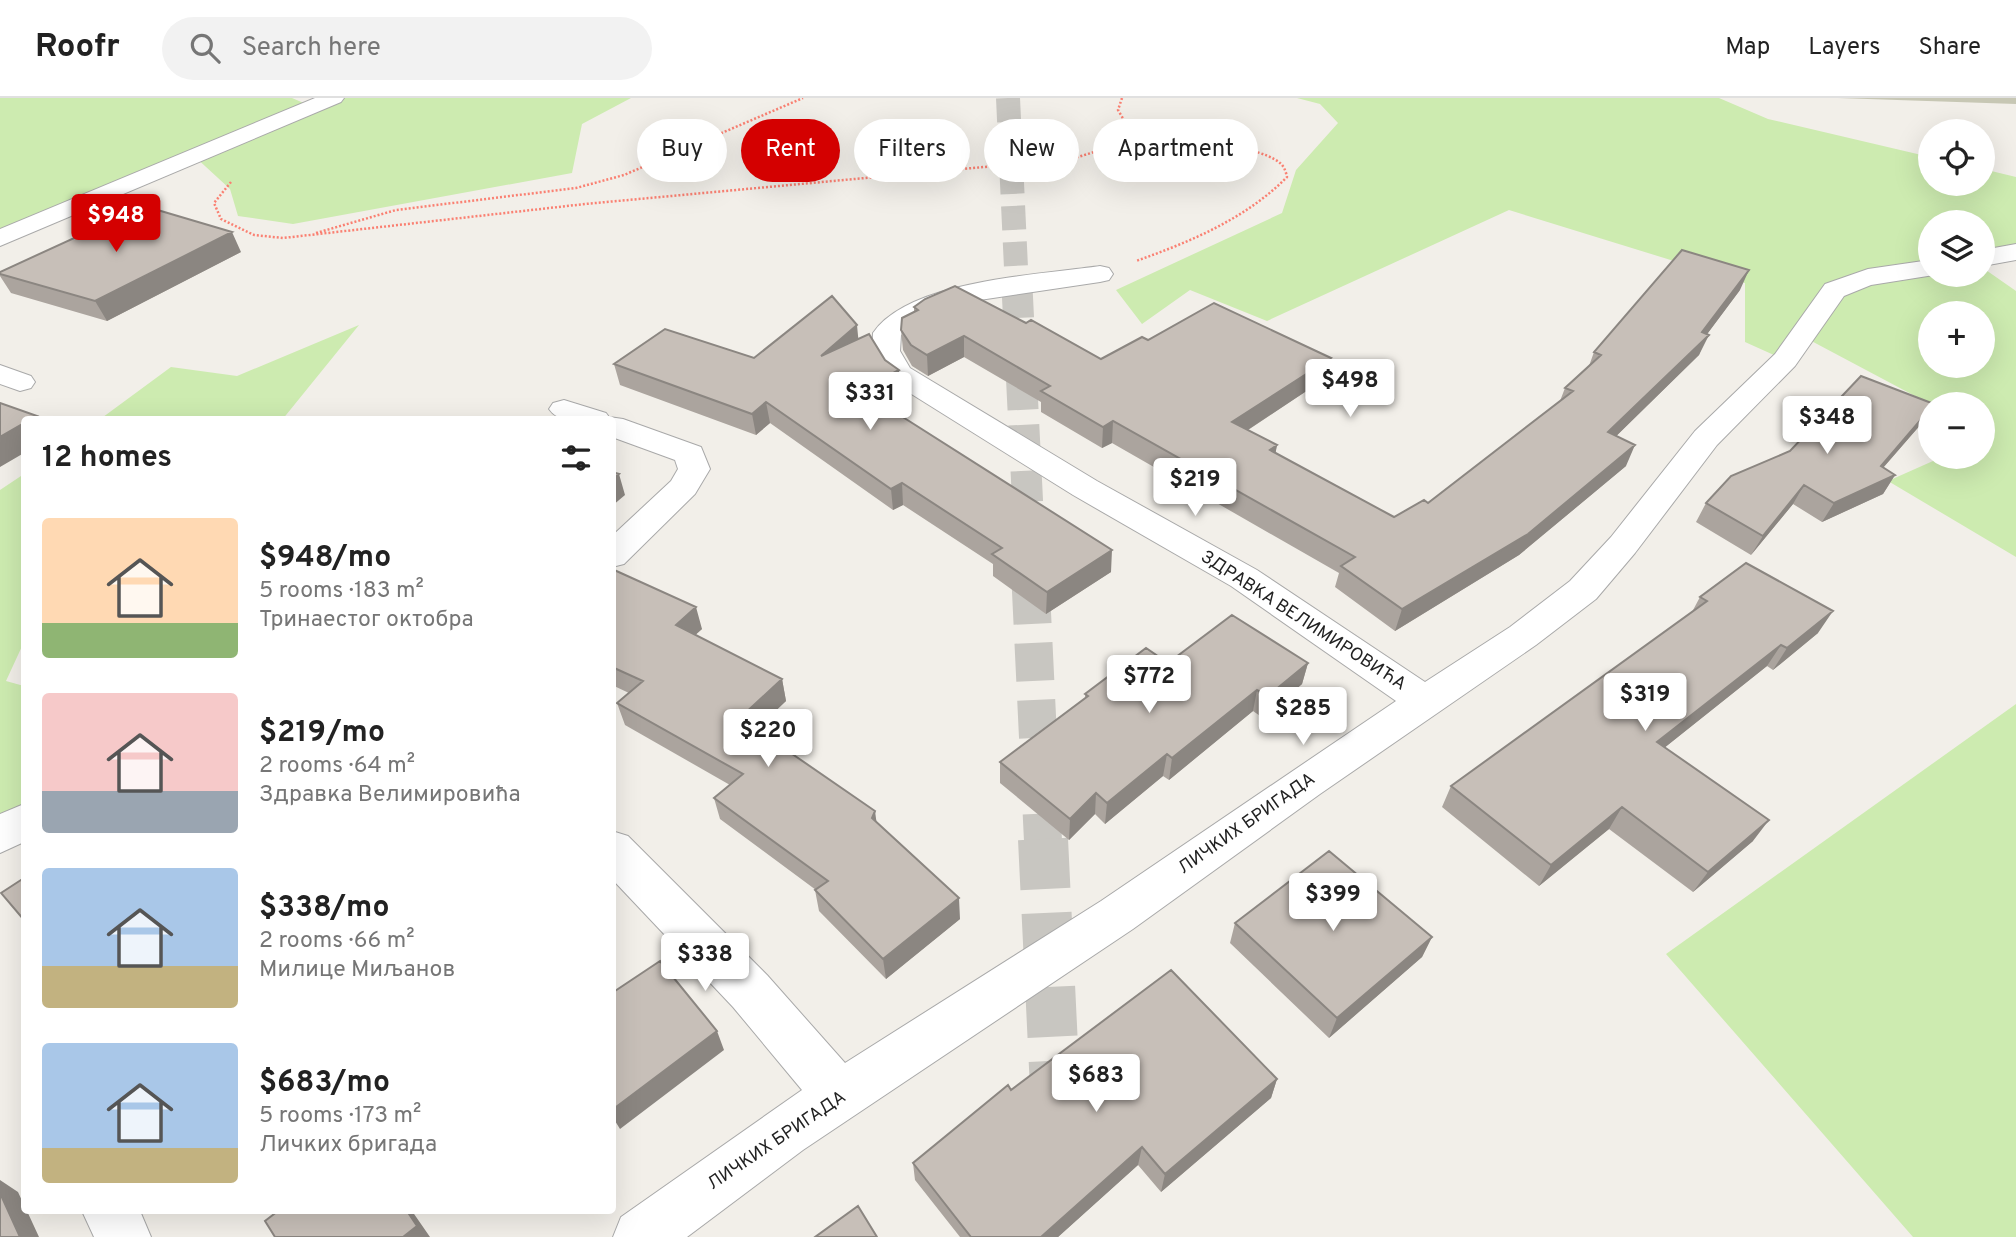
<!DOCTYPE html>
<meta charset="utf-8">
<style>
body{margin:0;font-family:Overpass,sans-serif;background:#f2f2f2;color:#222;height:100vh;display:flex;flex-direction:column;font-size:26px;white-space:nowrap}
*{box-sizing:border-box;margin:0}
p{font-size:23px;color:#767676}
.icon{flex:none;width:38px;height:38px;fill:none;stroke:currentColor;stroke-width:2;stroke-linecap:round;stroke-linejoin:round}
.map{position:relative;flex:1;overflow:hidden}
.panel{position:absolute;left:21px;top:318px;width:595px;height:798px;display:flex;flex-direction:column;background:#fff;border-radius:7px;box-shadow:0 7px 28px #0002}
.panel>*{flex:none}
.top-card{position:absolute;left:637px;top:21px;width:665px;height:63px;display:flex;gap:14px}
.tools{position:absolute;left:1918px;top:21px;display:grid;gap:14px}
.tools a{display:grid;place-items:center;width:77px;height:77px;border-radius:50%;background:#fff;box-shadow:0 7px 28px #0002;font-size:35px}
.price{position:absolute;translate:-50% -60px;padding:0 16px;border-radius:7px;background:#fff;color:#222;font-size:23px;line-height:46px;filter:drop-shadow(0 2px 4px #0008)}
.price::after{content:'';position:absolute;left:50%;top:42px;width:21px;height:16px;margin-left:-10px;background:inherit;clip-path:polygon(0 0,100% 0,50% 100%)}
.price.active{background:#d40000;color:#fff}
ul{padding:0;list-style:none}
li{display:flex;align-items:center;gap:21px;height:175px;padding:0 21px}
li span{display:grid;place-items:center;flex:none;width:196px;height:140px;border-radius:7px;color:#555}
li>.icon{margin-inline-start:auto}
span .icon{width:84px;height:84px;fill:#fffc;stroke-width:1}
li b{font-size:30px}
h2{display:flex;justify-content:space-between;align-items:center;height:84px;padding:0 21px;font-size:30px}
.pill{padding:0 24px;border-radius:32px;background:#fff;box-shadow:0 7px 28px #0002;font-size:24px;line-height:63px}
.pill.active{background:#d40000;color:#fff}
header{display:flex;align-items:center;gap:42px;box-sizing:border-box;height:98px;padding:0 35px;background:#fff;border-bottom:2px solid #e0e0e0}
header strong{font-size:33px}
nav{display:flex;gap:38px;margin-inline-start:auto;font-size:24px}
.search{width:490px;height:63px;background:#f2f2f2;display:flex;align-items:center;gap:18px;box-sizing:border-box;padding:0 24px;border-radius:38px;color:#767676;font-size:26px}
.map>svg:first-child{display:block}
.construction{fill:#c7c7b4}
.grass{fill:#cdebb0;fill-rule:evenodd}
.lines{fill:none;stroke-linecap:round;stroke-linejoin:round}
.major-tunnel-far3{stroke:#c8c6c1;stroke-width:24;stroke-dasharray:24 12;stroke-linecap:butt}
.major-tunnel-far2{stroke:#c8c6c1;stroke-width:31;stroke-dasharray:31 15;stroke-linecap:butt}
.major-tunnel-far1{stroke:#c8c6c1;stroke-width:38;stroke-dasharray:38 19;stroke-linecap:butt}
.major-tunnel{stroke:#c8c6c1;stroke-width:50;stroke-dasharray:50 24;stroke-linecap:butt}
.minor-casing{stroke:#a9a9a9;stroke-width:2}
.path{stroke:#fa8072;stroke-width:2.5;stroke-dasharray:2 2;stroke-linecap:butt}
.minor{fill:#fff;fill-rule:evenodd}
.wall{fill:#aba49e}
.shaded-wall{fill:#8b8681}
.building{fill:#c7bfb8;stroke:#8b8681;stroke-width:2}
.labels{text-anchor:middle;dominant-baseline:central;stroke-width:5;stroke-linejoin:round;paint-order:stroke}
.street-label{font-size:18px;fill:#222;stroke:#fff}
</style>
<header>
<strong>Roofr</strong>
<div class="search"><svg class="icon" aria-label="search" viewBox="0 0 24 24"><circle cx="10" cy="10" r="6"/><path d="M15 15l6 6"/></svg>Search here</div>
<nav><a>Map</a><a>Layers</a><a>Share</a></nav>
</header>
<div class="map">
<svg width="2016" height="1139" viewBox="0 0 2016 1139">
<rect width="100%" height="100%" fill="#f2efe9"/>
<path class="construction" d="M1838 0H2016V6Z"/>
<path class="grass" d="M0 0H292L313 9 334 0H631L582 26 572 75 293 126 238 118 230 91 193 57 0 143Z
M1297 0H1719L1768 21 1930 59V86H1983V71L2016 79V154L1983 160V124H1930V177H1983V170L2016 193V459L1888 383 1942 359H1983V340L1988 337 1983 334V306H1930L1802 238 1785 262 1745 244V185L1509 112 1267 223 1190 192 1142 226 1116 192 1282 115 1296 72 1338 25 1320 6ZM1930 215H1983V268H1930Z
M359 227 282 322H99L171 269 237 278Z
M24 376V544L6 583 24 588V723L0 737V392Z
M2016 606V1139H1913L1666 856Z"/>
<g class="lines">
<path class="major-tunnel-far3" d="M1008 0 1017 191"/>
<path class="major-tunnel-far2" d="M1017 189 1029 433"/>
<path class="major-tunnel-far1" d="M1028 431 1043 743"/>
<path class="major-tunnel" d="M1043 741 1056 1011"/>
<g class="minor-casing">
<path id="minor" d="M315 0H344L341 4 0 148V131Z
M2016 146V162L1983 168V152Z
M1930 162V177H1934L1871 187 1844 198 1795 268 1717 347 1635 455 1596 501 1536 547 1320 696 1133 831 803 1052 687 1139H613L621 1119 802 992 733 909 612 781V733L628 738 767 877 845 965 1101 803 1396 603 1231 488 1073 397 889 282 872 253 873 235C909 182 1039 177 1100 168L1109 170 1113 176 1109 182 1100 184 953 206 925 219 904 235 901 237 900 253 910 270 1097 383 1257 472 1425 584 1510 529 1570 483 1611 439 1695 333 1775 256 1825 186 1868 171Z
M0 267 31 278 35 284 31 290 20 293 0 286Z
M564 302 606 315 609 319 623 321 701 349 710 371 695 396 624 466 612 469V438L671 383 678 371 675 362 612 339V322C593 322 561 329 549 311L553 305Z
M24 706V744L0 755V716Z
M82 1113H140L151 1139H94Z"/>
</g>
<path class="path" d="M1122 0 1118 12 1137 44
M231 84 214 105 221 121 254 137 283 140 585 106 1070 61C1091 56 1111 47 1132 45 1165 40 1254 44 1280 65 1284 68 1286 74 1287 79 1247 120 1190 144 1136 163
M316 135 396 112 576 90 624 77 803 0"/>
<use href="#minor" class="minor"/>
</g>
<path class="wall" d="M241 154 107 223 11 195 0 178V174Z
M1740 192 1707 236 1699 257 1616 338 1626 368 1519 457 1395 533 1335 489 1339 475 1112 345 1102 350 1041 314V304L964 259 928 278 912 268 903 252 901 232 914 214V209L1026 225 1101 261 1148 242 1326 280 1248 332 1277 347 1275 356 1394 419 1428 405 1560 303 1565 290 1589 268 1594 254Z
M858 241 901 293 890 299 899 317 1111 474 1046 516 993 478V466L903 407 893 412 770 325 756 337 620 287 614 266 754 260Z
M1930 306 1922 325 1883 370 1895 377 1883 396 1822 424 1793 406 1751 457 1696 424 1706 405Z
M612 471 702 531 695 537 782 581 786 603 756 631 877 724 960 821 886 881 819 813 815 792H816L720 721 714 700 730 687 625 627 617 605 629 595 612 587Z
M1700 499 1818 535 1773 572 1767 568 1664 650 1753 743 1693 794 1609 731 1539 788 1442 709 1451 688 1692 514Z
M1168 565H1308L1302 586 1263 620 1253 613 1169 682 1163 678 1105 726 1095 716 1069 742 1000 685V664L1085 601V596Z
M1235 825 1432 839 1422 859 1329 940 1230 845Z
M1277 981 1271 1000 1161 1094 1138 1067 1058 1139H960L915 1082 913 1065 1011 992Z"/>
<path class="shaded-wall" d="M232 134 241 154 107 223 95 203Z
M1749 172 1740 192 1699 247 1709 237 1699 257 1599 355 1608 334 1702 234Z
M857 227 859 248 821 258Z
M964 238V259L928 278 927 257Z
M1331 260 1326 280 1228 345 1232 324Z
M899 272 901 293 874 307 872 286Z
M766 304 770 325 756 337 752 316Z
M898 304 899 325 887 309Z
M1930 311 1922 325 1868 387 1881 368Z
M1113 323 1112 345 1102 350 1103 329Z
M24 325V355L0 369V339Z
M1277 347 1273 369 1270 352Z
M1635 347 1626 368 1519 457 1395 533 1402 511Z
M619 376 625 397 612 408V381Z
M1895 377 1883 396 1822 424 1834 405Z
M902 385 903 407 893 412 891 391Z
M1804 387 1793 406 1751 457 1763 438Z
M1112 452 1111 474 1046 516 1047 494Z
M696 509 702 531 682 549 676 527Z
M1833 513 1818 535 1773 572 1787 550Z
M1781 547 1767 568 1644 666 1657 644Z
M1308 565 1302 586 1263 620 1268 598Z
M782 581 786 603 745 642 740 620Z
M1257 592 1253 613 1169 682 1172 660Z
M1167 656 1163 678 1105 726 1107 705Z
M1096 695 1095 716 1069 742 1070 721Z
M1622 709 1609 731 1539 788 1551 767Z
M875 713 878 735 872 720Z
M1769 722 1753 743 1693 794 1708 774Z
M959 800 960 821 886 881 883 861Z
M1432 839 1422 859 1329 940 1337 920Z
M717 933 724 952 620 1031 612 1018V1012Z
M1277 981 1271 1000 1161 1094 1165 1076Z
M1142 1049 1138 1067 1058 1139H1041Z
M0 1082 18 1094 24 1107V1113H27L39 1139H20L0 1095Z
M407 1113H412L430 1139H403Z"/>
<path class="building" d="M144 108 232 134 95 203 0 176V174Z
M1682 152 1749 172 1702 234 1709 237 1608 334 1635 347 1528 436 1402 511 1341 468 1355 459 1113 323 1103 329 1041 293 1050 288 964 238 927 257 911 247 901 232 902 220 918 212 914 209 925 201 955 188 1026 225 1031 222 1101 261 1142 239 1148 242 1214 205 1331 260 1232 324 1277 347 1270 352 1394 419 1424 402 1428 405 1573 293 1565 290 1601 257 1594 254Z
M832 198 857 227 821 258 869 236 885 262 899 272 872 286 898 304 887 309 1112 452 1047 494 992 456 1002 450 902 385 891 391 766 304 752 316 614 266 665 231 754 260Z
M1861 278 1934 306H1930V311L1881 368 1895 377 1834 405 1804 387 1763 438 1706 405 1731 378 1790 353Z
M0 305 37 318 30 322H24V325L0 339Z
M612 374 619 376 612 381Z
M1746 465 1833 513 1787 550 1781 547 1657 644 1769 722 1708 774 1622 709 1551 767 1451 688 1707 503 1700 499Z
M612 471 696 509 676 527 782 581 740 620 875 713 872 720 959 800 883 861 815 792 828 783 714 700 743 676 617 605 643 583 612 569Z
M1232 517 1308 565 1268 598 1257 592 1172 660 1167 656 1107 705 1096 695 1070 721 1000 664 1088 598 1085 596 1146 550 1168 565Z
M1329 753 1432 839 1337 920 1235 825Z
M24 780V822L1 795Z
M660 863 717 933 612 1012V895Z
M1171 872 1277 981 1165 1076 1142 1049 1041 1139H971L913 1065 1008 987 1011 992Z
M0 1095 20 1139H0Z
M858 1108 877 1139H815Z
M278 1113H407L417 1128 403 1139H275L265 1123Z"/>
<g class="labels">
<g class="street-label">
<text transform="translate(1303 523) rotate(33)">ЗДРАВКА ВЕЛИМИРОВИЋА</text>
<text transform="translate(1247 726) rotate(-35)">ЛИЧКИХ БРИГАДА</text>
<text transform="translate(777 1043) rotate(-34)">ЛИЧКИХ БРИГАДА</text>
</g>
</g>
</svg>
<div class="tools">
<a><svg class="icon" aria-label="locate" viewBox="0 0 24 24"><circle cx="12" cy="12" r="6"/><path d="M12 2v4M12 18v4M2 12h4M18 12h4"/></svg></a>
<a><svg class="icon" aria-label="layers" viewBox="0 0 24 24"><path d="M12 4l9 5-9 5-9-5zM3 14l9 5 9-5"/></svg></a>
<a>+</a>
<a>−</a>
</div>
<b class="price active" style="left:116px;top:156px">$948</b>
<b class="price" style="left:1350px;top:321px">$498</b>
<b class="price" style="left:870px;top:334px">$331</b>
<b class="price" style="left:1827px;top:358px">$348</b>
<b class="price" style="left:1195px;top:420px">$219</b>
<b class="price" style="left:1149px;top:617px">$772</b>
<b class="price" style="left:1645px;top:635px">$319</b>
<b class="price" style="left:1303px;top:649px">$285</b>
<b class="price" style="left:768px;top:671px">$220</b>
<b class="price" style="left:1333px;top:835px">$399</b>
<b class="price" style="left:705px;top:895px">$338</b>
<b class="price" style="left:1096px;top:1016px">$683</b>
<div class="top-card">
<a class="pill">Buy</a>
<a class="pill active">Rent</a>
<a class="pill">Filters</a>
<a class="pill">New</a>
<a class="pill">Apartment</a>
</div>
<section class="panel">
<h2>12 homes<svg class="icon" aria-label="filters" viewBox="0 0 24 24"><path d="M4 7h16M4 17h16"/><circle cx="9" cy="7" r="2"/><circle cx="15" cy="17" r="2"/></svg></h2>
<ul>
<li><span style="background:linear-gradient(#ffd9b3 75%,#8fb573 0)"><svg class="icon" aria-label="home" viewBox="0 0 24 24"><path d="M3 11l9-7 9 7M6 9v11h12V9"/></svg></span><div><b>$948/mo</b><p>5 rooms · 183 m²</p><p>Тринаестог октобра</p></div></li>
<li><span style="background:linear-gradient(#f6c9c9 70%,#9aa5b1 0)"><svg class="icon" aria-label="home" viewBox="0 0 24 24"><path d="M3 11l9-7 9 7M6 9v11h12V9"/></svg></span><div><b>$219/mo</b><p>2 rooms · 64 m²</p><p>Здравка Велимировића</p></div></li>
<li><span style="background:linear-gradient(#a9c7e8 70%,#c2b280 0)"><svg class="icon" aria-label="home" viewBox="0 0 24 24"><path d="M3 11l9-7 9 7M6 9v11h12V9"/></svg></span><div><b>$338/mo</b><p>2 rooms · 66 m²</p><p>Милице Миљанов</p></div></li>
<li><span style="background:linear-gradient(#a9c7e8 75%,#c2b280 0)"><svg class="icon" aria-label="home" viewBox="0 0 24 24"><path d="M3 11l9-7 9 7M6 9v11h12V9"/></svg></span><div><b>$683/mo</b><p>5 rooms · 173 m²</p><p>Личких бригада</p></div></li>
</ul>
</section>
</div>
